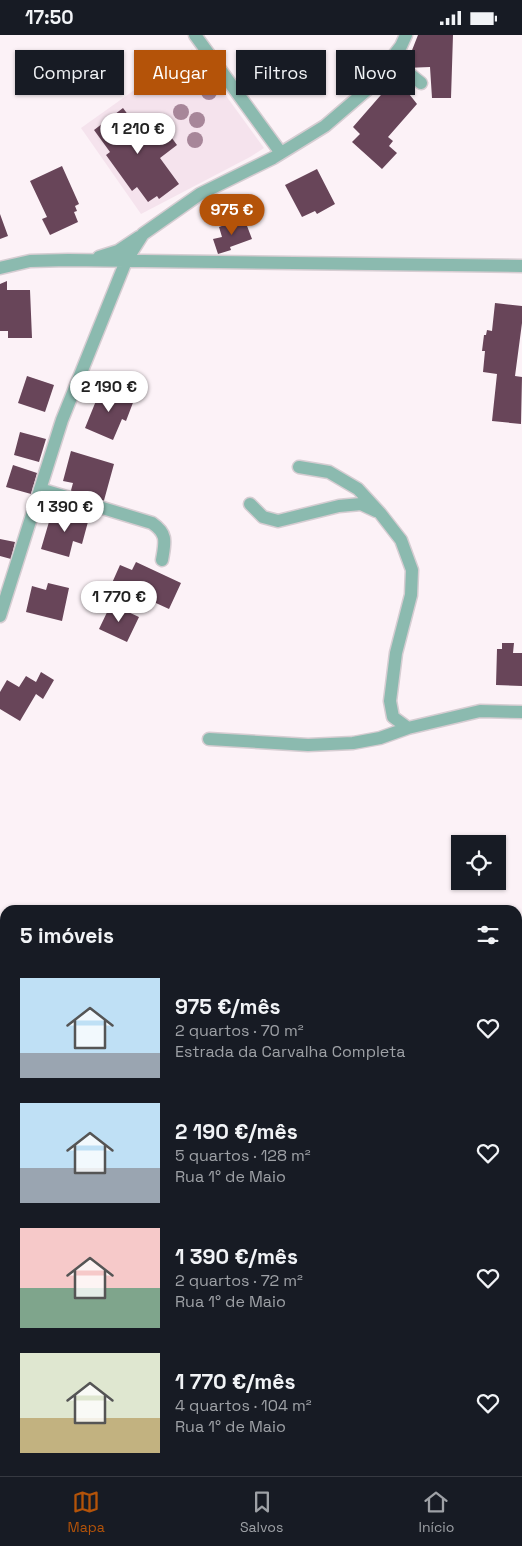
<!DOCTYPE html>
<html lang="pt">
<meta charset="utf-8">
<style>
body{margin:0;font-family:"Space Grotesk",sans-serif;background:#20242c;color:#f1f3f6;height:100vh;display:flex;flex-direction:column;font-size:19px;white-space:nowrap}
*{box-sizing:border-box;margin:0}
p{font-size:16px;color:#9ea1a6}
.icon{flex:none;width:28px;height:28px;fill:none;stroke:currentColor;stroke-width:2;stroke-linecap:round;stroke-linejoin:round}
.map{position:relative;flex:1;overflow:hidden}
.sheet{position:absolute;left:0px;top:870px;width:522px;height:571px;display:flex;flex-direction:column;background:#171b24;border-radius:15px 15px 0 0;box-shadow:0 1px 4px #0004}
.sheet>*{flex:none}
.hud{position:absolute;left:15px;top:15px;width:492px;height:45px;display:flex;gap:10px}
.tools{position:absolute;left:451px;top:800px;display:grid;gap:10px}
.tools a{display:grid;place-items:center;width:55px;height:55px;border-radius:0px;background:#171b24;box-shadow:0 1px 4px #0004;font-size:25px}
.price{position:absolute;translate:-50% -42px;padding:0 11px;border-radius:18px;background:#fff;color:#222;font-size:16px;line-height:32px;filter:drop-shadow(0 1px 2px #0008)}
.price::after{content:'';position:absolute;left:50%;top:30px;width:15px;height:11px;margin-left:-8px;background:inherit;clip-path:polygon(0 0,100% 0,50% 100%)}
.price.selected{background:#b45309;color:#fff}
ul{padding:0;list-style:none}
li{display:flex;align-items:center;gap:15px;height:125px;padding:0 20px}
li span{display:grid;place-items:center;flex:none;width:140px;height:100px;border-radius:0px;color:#555}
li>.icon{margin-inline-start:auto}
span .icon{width:60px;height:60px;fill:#fffc;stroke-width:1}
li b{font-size:21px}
h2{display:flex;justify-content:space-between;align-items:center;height:60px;padding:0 20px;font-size:21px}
.chip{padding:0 18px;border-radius:0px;background:#171b24;box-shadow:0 1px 4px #0004;font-size:18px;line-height:45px}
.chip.selected{background:#b45309;color:#fff}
.status{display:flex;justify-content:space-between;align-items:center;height:35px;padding:0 25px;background:#171b24;direction:ltr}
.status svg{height:14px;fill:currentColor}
.tabs{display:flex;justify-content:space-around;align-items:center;height:70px;border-top:1px solid #363941;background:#171b24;font-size:14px;color:#9ea1a6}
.tabs a{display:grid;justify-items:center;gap:2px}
.tabs .selected{color:#b45309}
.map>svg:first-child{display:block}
.built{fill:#f5e3ed}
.grass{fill:url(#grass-dots)}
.building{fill:#684559}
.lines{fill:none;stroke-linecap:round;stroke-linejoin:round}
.minor-casing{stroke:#d6cdd2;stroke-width:15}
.path{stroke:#999396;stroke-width:3;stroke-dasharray:2.5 4;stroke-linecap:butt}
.minor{stroke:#8bbaaf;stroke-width:12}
.tree{fill:#a78699}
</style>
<div class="status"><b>17:50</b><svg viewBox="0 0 49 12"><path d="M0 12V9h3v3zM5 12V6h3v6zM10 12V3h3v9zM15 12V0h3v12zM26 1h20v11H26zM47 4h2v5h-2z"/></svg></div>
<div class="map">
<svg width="522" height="1441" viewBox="0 0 522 1441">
<defs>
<pattern id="grass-dots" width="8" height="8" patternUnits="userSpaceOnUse" patternTransform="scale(1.25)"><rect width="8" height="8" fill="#edc7db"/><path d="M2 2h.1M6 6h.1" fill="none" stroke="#ccacbd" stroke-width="1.8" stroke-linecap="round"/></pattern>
</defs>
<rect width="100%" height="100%" fill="#fcf2f7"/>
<path class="built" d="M192 14 264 113 250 122 141 179 81 93Z"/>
<path class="grass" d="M518 1104H522V1441H0V1315H5V1436H518Z"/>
<path class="building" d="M418 0H453L451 63H432L430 32 405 33Z
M394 45 406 55 417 69 388 102 393 106 389 111 397 118 382 134 352 107 360 99 353 92Z
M123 73 146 104 163 91 177 110 160 123 179 149 159 164 157 161 148 167 137 152 132 156 106 120 110 117 94 95Z
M62 131 79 169 75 171 77 176 74 177 78 187 50 200 42 184 47 182 30 146Z
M317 134 335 169 317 179 315 176 302 182 285 150Z
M0 179 8 201 0 204Z
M244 183 252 204 230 212 231 215 218 219 213 204 222 202 219 192Z
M7 246V255H30L32 303H8V296H0V249Z
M495 268 522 271V288L515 341 522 342 521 389 492 386 497 339 483 337 485 316H482L484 300H486L487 295 492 296Z
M27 341 54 350 45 377 18 368Z
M102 351 134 365 126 386 122 384 113 405 85 393Z
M20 397 46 404 39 427 14 420Z
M71 416 114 429 103 469 70 459 73 448 63 446Z
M13 430 37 438 31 459 6 452Z
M66 477 89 483 82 509 73 506 69 522 41 514 51 480 64 484Z
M0 504 15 507 11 524 0 521Z
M136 527 181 548 169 574 112 548 120 530 132 535Z
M48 548 69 553 62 586 26 577 32 551 46 555Z
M111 569 139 582 127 607 99 594Z
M502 608H514L513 618H522V651L496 650 497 614H502Z
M41 637 54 645 43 664 36 659 20 686 0 674V657L7 645 19 652 26 641 36 647Z"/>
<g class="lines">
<g class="minor-casing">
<path id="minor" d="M195 0 281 118
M391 24 421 48
M99 222 118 216 139 202
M0 233 30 226 68 225 522 231
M299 432 329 437 358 454 380 478 401 505 412 535 411 560 396 618 390 666 393 682 408 693
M40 454 152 488C168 499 165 507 162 525
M250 469 263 482 278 486 339 471 361 469 376 476
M0 581 62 385 126 226 143 199 200 159 273 123 325 91 368 54 401 11 406 0
M209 704 308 710 353 708 380 703 408 693 480 676 522 677
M518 1041 522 1037"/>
</g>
<path class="path" d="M0 1234 5 1226
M0 1280 5 1281
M518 1370 522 1367
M39 1441 43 1436"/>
<use href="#minor" class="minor"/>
</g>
<g class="tree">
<circle cx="209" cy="57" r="8"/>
<circle cx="181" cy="77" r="8"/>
<circle cx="197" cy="85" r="8"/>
<circle cx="195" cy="105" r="8"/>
</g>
</svg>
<div class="tools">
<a><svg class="icon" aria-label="locate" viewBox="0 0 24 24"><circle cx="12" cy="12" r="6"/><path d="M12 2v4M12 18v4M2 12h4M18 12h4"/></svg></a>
</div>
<b class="price" style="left:138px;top:120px">1 210 €</b>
<b class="price selected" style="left:232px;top:201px">975 €</b>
<b class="price" style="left:109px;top:378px">2 190 €</b>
<b class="price" style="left:65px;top:498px">1 390 €</b>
<b class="price" style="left:119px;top:588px">1 770 €</b>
<div class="hud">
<a class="chip">Comprar</a>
<a class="chip selected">Alugar</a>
<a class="chip">Filtros</a>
<a class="chip">Novo</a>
</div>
<section class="sheet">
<h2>5 imóveis<svg class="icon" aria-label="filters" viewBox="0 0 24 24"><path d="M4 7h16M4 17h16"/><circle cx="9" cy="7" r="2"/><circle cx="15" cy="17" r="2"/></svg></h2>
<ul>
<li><span style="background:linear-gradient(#bfe0f5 75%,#9aa5b1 0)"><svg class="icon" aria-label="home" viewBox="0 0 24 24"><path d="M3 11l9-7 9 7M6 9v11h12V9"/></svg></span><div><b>975 €/mês</b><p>2 quartos · 70 m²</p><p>Estrada da Carvalha Completa</p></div><svg class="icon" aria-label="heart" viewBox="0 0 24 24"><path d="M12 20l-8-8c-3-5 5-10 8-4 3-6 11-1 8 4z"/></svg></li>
<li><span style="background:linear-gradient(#bfe0f5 65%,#9aa5b1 0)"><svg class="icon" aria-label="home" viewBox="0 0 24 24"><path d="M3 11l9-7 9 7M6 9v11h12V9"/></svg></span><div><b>2 190 €/mês</b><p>5 quartos · 128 m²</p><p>Rua 1° de Maio</p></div><svg class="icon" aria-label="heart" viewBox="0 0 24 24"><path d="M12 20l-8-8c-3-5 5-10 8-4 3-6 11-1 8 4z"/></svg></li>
<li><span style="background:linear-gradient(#f6c9c9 60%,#7fa58c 0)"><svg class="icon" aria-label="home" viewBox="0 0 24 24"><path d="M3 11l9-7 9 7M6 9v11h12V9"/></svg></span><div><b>1 390 €/mês</b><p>2 quartos · 72 m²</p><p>Rua 1° de Maio</p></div><svg class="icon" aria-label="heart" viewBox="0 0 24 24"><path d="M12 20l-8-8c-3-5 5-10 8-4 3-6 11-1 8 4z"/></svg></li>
<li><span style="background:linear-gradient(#dfe7d0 65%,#c2b280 0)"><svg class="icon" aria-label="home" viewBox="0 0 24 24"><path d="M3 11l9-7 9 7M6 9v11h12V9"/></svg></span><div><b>1 770 €/mês</b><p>4 quartos · 104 m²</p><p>Rua 1° de Maio</p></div><svg class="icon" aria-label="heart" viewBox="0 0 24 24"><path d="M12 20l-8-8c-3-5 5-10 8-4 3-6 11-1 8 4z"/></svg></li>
</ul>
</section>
</div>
<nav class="tabs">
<a class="selected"><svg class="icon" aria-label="map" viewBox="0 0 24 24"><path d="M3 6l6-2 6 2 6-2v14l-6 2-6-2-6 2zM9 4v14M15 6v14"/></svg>Mapa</a>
<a><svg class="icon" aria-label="saved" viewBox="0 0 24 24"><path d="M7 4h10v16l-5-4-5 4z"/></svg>Salvos</a>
<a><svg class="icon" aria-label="home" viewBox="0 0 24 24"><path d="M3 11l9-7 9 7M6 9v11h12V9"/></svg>Início</a>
</nav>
